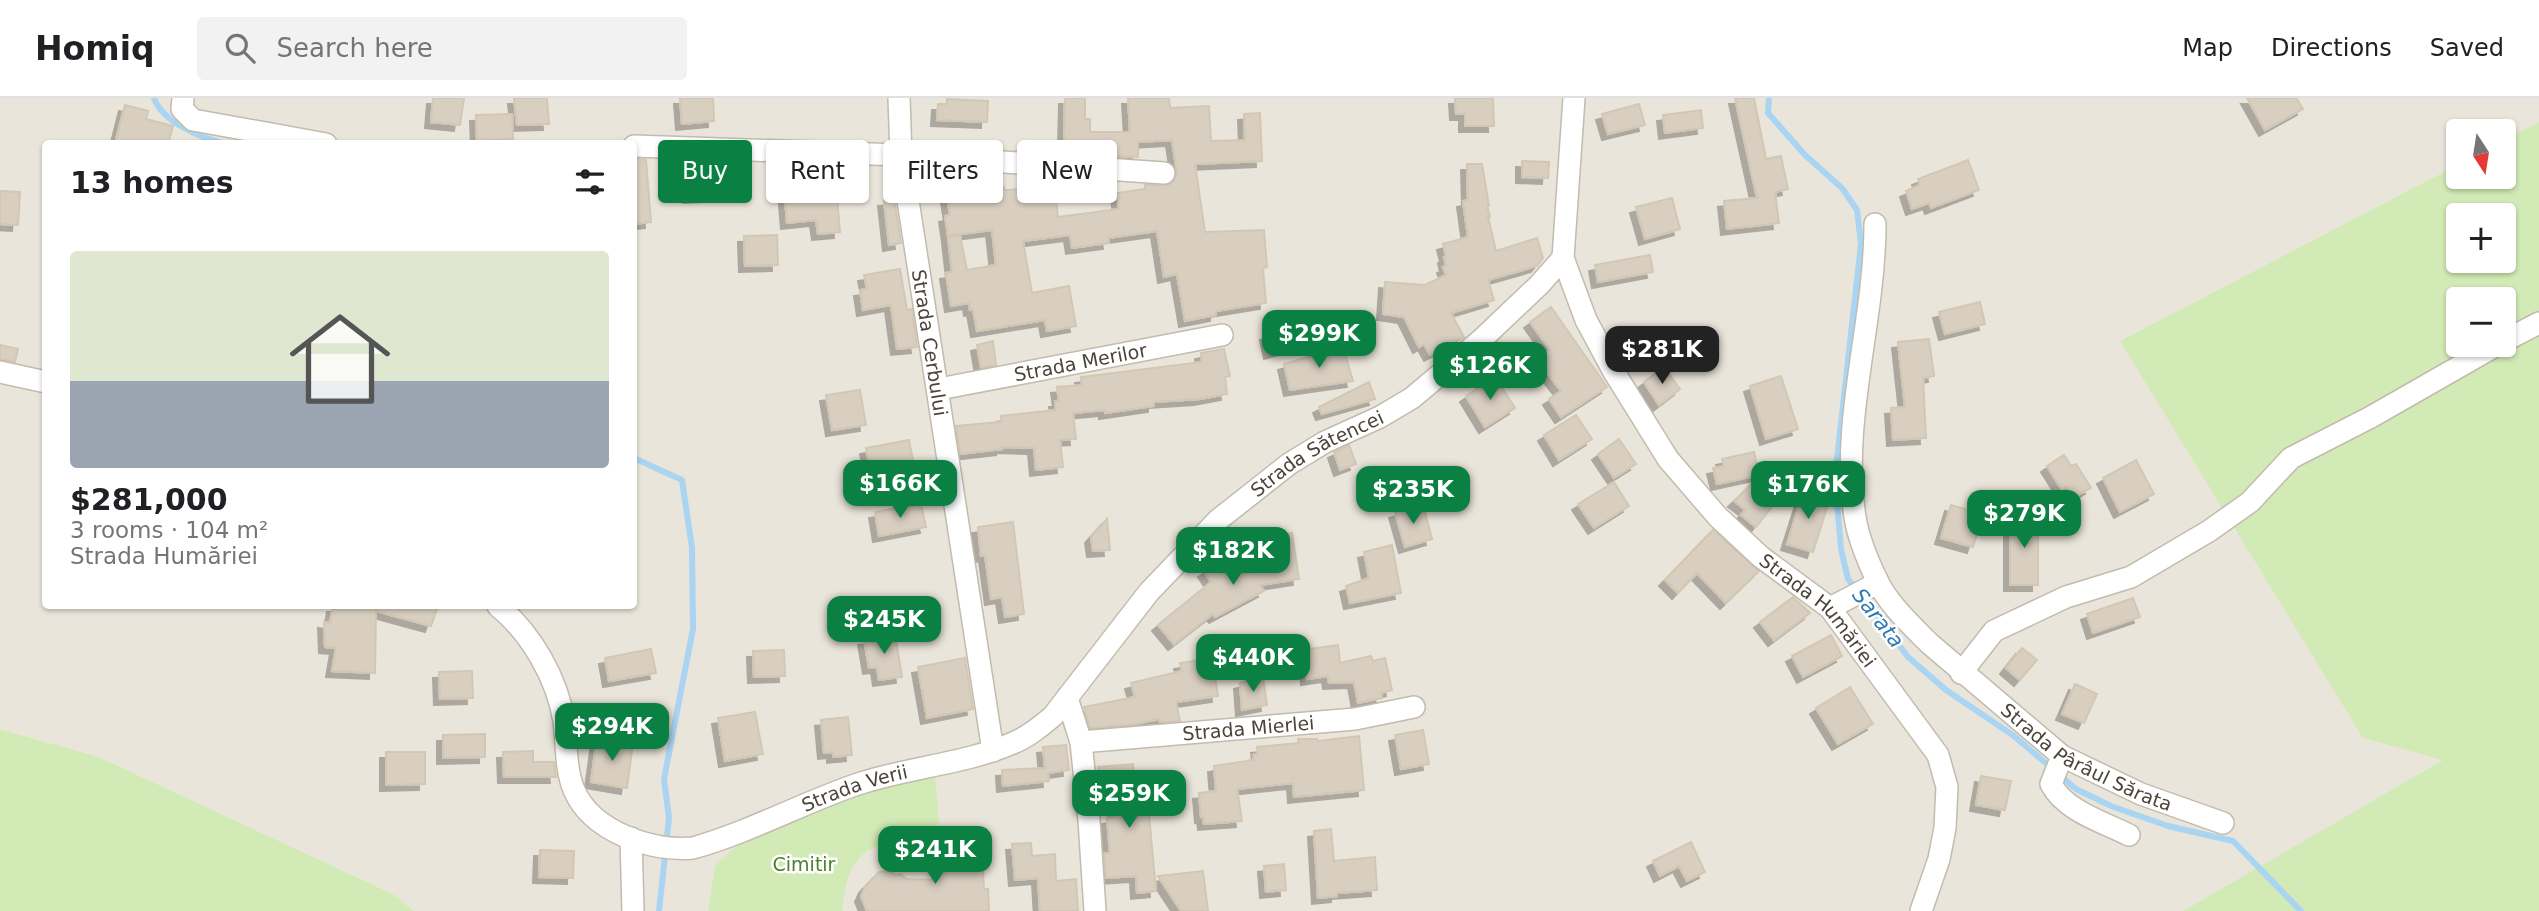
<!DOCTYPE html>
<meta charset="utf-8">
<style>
body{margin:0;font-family:"DejaVu Sans",sans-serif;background:#f2f2f2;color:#202124;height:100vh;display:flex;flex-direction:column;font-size:26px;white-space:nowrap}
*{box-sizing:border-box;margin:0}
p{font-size:23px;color:#757577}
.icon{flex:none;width:38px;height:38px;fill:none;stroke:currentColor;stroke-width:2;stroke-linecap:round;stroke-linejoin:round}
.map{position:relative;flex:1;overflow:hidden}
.drawer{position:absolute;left:42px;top:42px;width:595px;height:469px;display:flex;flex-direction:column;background:#fff;border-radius:7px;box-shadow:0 2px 5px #0004}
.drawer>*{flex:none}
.banner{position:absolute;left:658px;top:42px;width:665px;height:63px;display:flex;gap:14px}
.needle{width:46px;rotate:168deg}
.fabs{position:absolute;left:2446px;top:21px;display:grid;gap:14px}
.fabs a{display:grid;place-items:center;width:70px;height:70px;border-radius:7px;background:#fff;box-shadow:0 2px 5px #0004;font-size:35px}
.price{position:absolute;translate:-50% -60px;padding:0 16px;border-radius:14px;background:#0b8043;color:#fff;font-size:23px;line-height:46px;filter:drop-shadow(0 2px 4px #0008)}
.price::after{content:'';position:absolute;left:50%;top:42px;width:21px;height:16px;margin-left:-10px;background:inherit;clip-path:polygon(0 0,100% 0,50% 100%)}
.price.current{background:#222;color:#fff}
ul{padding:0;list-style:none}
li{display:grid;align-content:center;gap:14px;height:371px;padding:0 28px}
li span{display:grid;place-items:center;height:217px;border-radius:7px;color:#555}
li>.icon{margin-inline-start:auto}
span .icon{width:126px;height:126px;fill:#fffc;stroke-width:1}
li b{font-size:30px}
h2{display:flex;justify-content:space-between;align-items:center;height:84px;padding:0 28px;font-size:30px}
.tag{padding:0 24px;border-radius:7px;background:#fff;box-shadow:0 2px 5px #0004;font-size:24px;line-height:63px}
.tag.current{background:#0b8043;color:#fff}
header{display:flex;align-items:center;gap:42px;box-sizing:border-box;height:98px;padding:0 35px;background:#fff;border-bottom:2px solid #e0e0e0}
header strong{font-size:33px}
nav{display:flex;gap:38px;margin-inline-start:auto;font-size:24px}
.search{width:490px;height:63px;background:#f2f2f2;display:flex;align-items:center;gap:18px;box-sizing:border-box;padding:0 24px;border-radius:7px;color:#757577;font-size:26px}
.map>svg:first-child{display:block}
.residential{fill:#eae5da;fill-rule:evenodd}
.green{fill:#d2eab5;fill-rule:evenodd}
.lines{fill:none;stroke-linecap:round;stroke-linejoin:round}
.stream{stroke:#a9d4f2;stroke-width:6}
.building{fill:#d8cfc1;stroke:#d3c7b4;stroke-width:2;filter:url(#shadow)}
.street-casing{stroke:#c2bbae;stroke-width:24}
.street{stroke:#fff;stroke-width:21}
.labels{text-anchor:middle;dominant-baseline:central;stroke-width:5;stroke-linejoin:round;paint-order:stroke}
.street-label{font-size:19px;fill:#4b4439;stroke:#fff}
.park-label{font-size:19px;fill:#4a7f2a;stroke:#fff}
.water-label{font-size:21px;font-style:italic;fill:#2e7ab2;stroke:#fff}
</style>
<header>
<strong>Homiq</strong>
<div class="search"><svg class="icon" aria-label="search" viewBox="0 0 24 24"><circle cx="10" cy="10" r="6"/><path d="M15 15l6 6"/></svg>Search here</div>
<nav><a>Map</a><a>Directions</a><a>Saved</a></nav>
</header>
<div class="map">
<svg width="2539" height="813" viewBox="0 0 2539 813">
<defs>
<filter id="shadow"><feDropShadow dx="-6" dy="6" stdDeviation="0" flood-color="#0004"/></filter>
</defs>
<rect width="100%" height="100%" fill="#f6f3ec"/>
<path class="residential" d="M0 0H2539V24L2504 42V33H2459V66L2120 243 2444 662 2183 813H414L393 796 99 659 0 631ZM46 46H634V508H46Z"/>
<path class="green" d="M2539 24V813H2183L2443 662 2363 640 2120 243 2459 66V79H2504V42ZM2459 117H2504V163H2459ZM2459 201H2504V247H2459Z
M0 631 99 659 393 796 414 813H0Z
M935 679 939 725C933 732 926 739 918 742 889 751 871 738 852 771 845 782 844 800 842 813H708L715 768 736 748 785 723 850 697Z"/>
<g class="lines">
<path class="stream" d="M154 0C163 25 202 40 226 46
M1769 0 1768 15 1805 57 1842 90 1857 112 1861 146 1835 379 1841 451 1848 481 1908 559 1946 592 2014 638 2076 691 2111 708 2168 728 2233 743 2301 813
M634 360 682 382 692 450 693 531 664 681 669 720 659 813"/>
</g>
<path class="building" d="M433 0H464L460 27 431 24Z
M514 0H547L549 26 517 27Z
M680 0H713L714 23 682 26Z
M1065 0H1085V21H1090V34H1130L1128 0H1169L1170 10 1209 8 1211 43 1245 42 1244 16 1260 15 1262 63 1195 66 1205 134 1264 132 1267 169 1263 170 1266 205 1216 213V217L1185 223 1177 176 1164 179 1157 133 1108 140 1109 145 1072 150 1070 137 1023 143 1032 195 1069 188 1076 228 1047 233 1045 222 977 233 973 211 970 212 969 205 951 208 946 175 952 174 948 139 960 137 967 172 996 167 992 132 948 138 945 118 950 117 944 81 962 78 964 93 1004 89V92H1009L1054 86 1058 119 1119 111 1117 95 1145 91V87H1169L1175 82 1177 75 1172 42 1138 44V59L1076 56V44H1064Z
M1455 0H1493L1494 28H1465V16H1456Z
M1735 0H1754L1766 61 1781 58 1788 91 1775 94 1779 125 1727 131 1724 103 1757 100Z
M2247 0H2296L2303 11 2265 32Z
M947 1 988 3 987 24 937 22 938 6H947Z
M1639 6 1645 27 1608 36 1602 16Z
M125 7 148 13 146 21 173 28 168 46H115Z
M1701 12 1703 30 1665 35 1663 17Z
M512 16 513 41 477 43 476 17Z
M634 61 646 62 651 124 634 126Z
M1968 62 1979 92 1931 110 1929 105 1912 111 1906 93 1920 87 1918 81Z
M1522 63 1549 64 1548 80 1522 79Z
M709 66 711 98 689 99 687 68Z
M1467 66H1482L1489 108H1487L1490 119H1488L1496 153 1537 140 1543 160 1537 168 1488 182 1494 202 1451 215 1464 239 1430 257 1424 246 1419 249 1404 219 1383 216 1385 184 1425 187 1446 177 1443 169 1446 168 1444 159 1446 158 1443 146 1468 139 1463 103 1468 102Z
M835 76 840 134 818 136 816 122 787 125 783 78 799 77V80Z
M0 93 20 94 18 127 0 126Z
M1672 100 1680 131 1645 141 1636 109Z
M894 101 901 145 889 147 884 102Z
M777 137 778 167 745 168 744 138Z
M1650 157 1653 174 1598 184 1595 167Z
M900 171 907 212 912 211 917 249 897 251 891 207 863 212 860 192 867 191 864 177Z
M1980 204 1985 226 1945 236 1939 214Z
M1551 209 1607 289 1561 319 1549 301 1561 293 1537 262 1550 252 1530 224Z
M1292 229 1295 248 1270 255 1266 236Z
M1929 241 1934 278 1923 280 1926 340 1893 342 1891 310 1905 309 1898 244Z
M993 243 996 267 981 270 977 247Z
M0 247 18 251 15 264 0 261Z
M1343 249 1353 283 1290 292 1284 266Z
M1224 251 1230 278 1225 279 1227 296 1200 301 1154 304V308L1105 315V312L1073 315 1076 341 1060 342 1063 369 1036 372 1034 350 1002 349V351L960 356 956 328 1001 324V318L1056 312 1055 303H1059L1057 289 1082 287 1081 279 1202 264 1201 255Z
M1664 269 1680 291 1659 307 1644 284Z
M1781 278 1798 331 1766 341 1750 288Z
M1495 279 1515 310 1485 329 1466 298Z
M1369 284 1375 301 1322 316 1319 309Z
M860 292 866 327 832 332 826 297Z
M1576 317 1592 341 1559 362 1544 337Z
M1619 341 1636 366 1614 380 1598 356Z
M909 342 913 363 870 371 866 350Z
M1349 347 1356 366 1340 372 1334 354Z
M1754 354 1759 377 1717 386 1713 370 1724 368 1722 361Z
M2064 357 2071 368 2076 366 2091 390 2073 400 2066 389 2062 392 2047 368Z
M2136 362 2154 396 2120 414 2103 380Z
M1759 379 1763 396 1775 405 1756 429 1741 417 1746 412 1734 403Z
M1614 384 1629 408 1594 430 1578 406Z
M1804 392 1830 400 1813 454 1787 446Z
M921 406 926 429 879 438 875 414Z
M1951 407 1983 416 1973 449 1941 440Z
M1416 408 1419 415 1425 414 1432 441 1405 449 1395 414Z
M2010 418H2038V487H2010Z
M1107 421 1110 452 1093 453 1091 439Z
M1013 424 1024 516 1005 519 1002 499 991 501 985 457 981 458 978 429Z
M1713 432 1759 473 1726 505 1697 475 1678 495 1665 482Z
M1292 435 1299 481 1260 487 1264 493 1215 519 1213 516 1174 546 1158 527 1211 484 1204 473 1233 457 1243 477 1269 464 1262 441Z
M1392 447 1401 495 1350 505 1346 488 1369 480 1364 454Z
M1793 499 1810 515 1774 542 1760 524Z
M2133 500 2140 519 2093 535 2087 516Z
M333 508H438L431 528 376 513 375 575 332 573 336 550 325 549 324 524 330 525Z
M895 536 902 579 879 582 877 569 869 570 864 541Z
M1831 537 1842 558 1803 579 1792 558Z
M1292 546 1309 547 1310 551 1338 547 1340 565 1371 558 1373 563 1385 560 1392 592 1381 595 1382 600 1358 605 1354 584 1329 585 1328 578 1307 581 1306 567 1295 569Z
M2022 550 2037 562 2020 582 2006 570Z
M651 551 656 575 609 583 605 560Z
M784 552 785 578 754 579 753 553Z
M965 560 973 611 927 620 918 569Z
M1212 560 1218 598 1176 604 1180 623 1160 624 1159 621 1136 626 1090 630 1084 609 1135 599 1131 585 1182 573 1180 565Z
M472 573 473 600 440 601 439 574Z
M1263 579 1267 607 1242 612 1240 585Z
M2075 586 2097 596 2084 625 2062 616Z
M1850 589 1873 626 1838 646 1816 610Z
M755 614 763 656 725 663 718 620Z
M848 619 852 657 833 659V654L824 655 821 622Z
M1423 632 1429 666 1401 671 1395 637Z
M485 636V659L443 660V637Z
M1359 638 1364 692 1294 699 1293 685 1237 691 1242 723 1204 726 1203 718 1201 719 1199 695 1216 693 1214 668 1254 662 1253 657 1258 656 1257 649 1299 645 1298 641H1317L1318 643Z
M597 640 633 645 627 690 591 684Z
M1066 647 1069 672 1048 675 1049 683 1003 688 1002 672 1045 670 1043 649Z
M533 653V664H554L556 679H504L503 654Z
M386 654H425V686L386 687Z
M1133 666 1135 690 1142 689 1143 699H1146L1147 716H1149L1156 793 1137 795 1136 778 1106 780 1104 755H1110L1107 720 1115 719 1112 686 1100 687 1098 669Z
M1981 678 2011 683 2005 712 1976 707Z
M1331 731 1334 763 1375 759 1377 792 1337 795V798L1318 800 1314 733Z
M981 736 984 791H988L989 813H867L861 798 865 789 879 774 893 773 894 777 901 776 906 781 939 782V767H958L956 739Z
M1691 744 1705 774 1687 783 1679 768 1660 778 1653 763Z
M1031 745 1032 758 1055 756 1056 783 1076 781 1078 813H1040L1038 780 1015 782 1012 746Z
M540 752 574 753 573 780 539 779Z
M1284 766 1286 792 1266 794 1264 768Z
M1203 773 1208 813H1181L1158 778Z"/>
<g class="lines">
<g class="street-casing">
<g id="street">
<path d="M183 0 182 11 193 22 326 46"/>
<path id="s1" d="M899 0 901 57 993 653"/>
<path id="s2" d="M1574 0 1563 160 1586 222 1614 274 1668 361 1718 419 1761 459 1830 510 1938 657 1947 689 1945 730 1939 761 1921 813"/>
<path d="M634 48 901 57 1164 75"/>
<path id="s3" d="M1875 126C1875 224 1840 323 1855 419 1858 439 1868 463 1876 480 1887 505 1911 527 1930 546L2062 658 2141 696 2223 725"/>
<path d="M2504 243 2539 225"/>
<path d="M0 274 46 284"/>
<path id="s4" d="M939 291 1222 237"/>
<path id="s5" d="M498 508C531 535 557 580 564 623 567 645 565 670 574 692 592 734 652 754 693 750 750 734 802 705 858 686 909 669 965 666 1013 645 1028 639 1041 628 1053 618L1149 494 1218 422 1289 366 1325 344 1380 319 1412 300 1481 242 1539 187 1563 160"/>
<path d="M1830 510 1870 489 1877 482"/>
<path d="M1961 575 1994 533 2066 499 2131 479 2209 433 2250 404 2291 360 2371 319 2497 247"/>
<path d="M1067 600 1081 644 1089 722 1095 813"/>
<path id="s6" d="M1081 644 1355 621 1414 609"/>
<path d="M2062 658 2051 686C2065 713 2103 724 2129 737"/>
<path d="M631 740 633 813"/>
</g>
</g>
<use href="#street" class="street"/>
</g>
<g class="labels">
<g class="street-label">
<text stroke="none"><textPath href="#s1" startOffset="247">Strada Cerbului</textPath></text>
<text stroke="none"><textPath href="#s4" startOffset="144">Strada Merilor</textPath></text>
<text stroke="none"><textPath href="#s5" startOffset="1108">Strada Sătencei</textPath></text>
<text stroke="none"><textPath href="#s2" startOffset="602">Strada Humăriei</textPath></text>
<text stroke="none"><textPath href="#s6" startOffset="168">Strada Mierlei</textPath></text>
<text stroke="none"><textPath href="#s3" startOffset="640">Strada Pârâul Sărata</textPath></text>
<text stroke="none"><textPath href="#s5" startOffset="518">Strada Verii</textPath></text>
</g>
<g class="park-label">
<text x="804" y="766">Cimitir</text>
</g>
<g class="water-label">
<text transform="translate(1878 520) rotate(52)">Sarata</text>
</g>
</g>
</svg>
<div class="fabs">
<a><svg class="needle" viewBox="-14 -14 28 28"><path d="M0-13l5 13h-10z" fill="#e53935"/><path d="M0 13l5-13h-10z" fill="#757577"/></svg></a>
<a>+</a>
<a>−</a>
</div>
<b class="price" style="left:1319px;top:272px">$299K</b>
<b class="price current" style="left:1662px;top:288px">$281K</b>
<b class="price" style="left:1490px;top:304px">$126K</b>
<b class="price" style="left:900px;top:422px">$166K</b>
<b class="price" style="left:1808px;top:423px">$176K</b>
<b class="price" style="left:1413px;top:428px">$235K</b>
<b class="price" style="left:2024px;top:452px">$279K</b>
<b class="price" style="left:1233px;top:489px">$182K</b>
<b class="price" style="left:884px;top:558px">$245K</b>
<b class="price" style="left:1253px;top:596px">$440K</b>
<b class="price" style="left:612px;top:665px">$294K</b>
<b class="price" style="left:1129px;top:732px">$259K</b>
<b class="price" style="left:935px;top:788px">$241K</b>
<div class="banner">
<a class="tag current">Buy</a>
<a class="tag">Rent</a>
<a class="tag">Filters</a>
<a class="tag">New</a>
</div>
<section class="drawer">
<h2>13 homes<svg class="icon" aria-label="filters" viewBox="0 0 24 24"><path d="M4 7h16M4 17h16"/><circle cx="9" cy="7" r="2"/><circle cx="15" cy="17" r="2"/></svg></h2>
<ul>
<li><span style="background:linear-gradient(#dfe7d0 60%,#9aa5b1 0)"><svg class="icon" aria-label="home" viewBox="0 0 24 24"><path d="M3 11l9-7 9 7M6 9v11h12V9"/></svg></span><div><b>$281,000</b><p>3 rooms · 104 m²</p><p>Strada Humăriei</p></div></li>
</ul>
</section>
</div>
